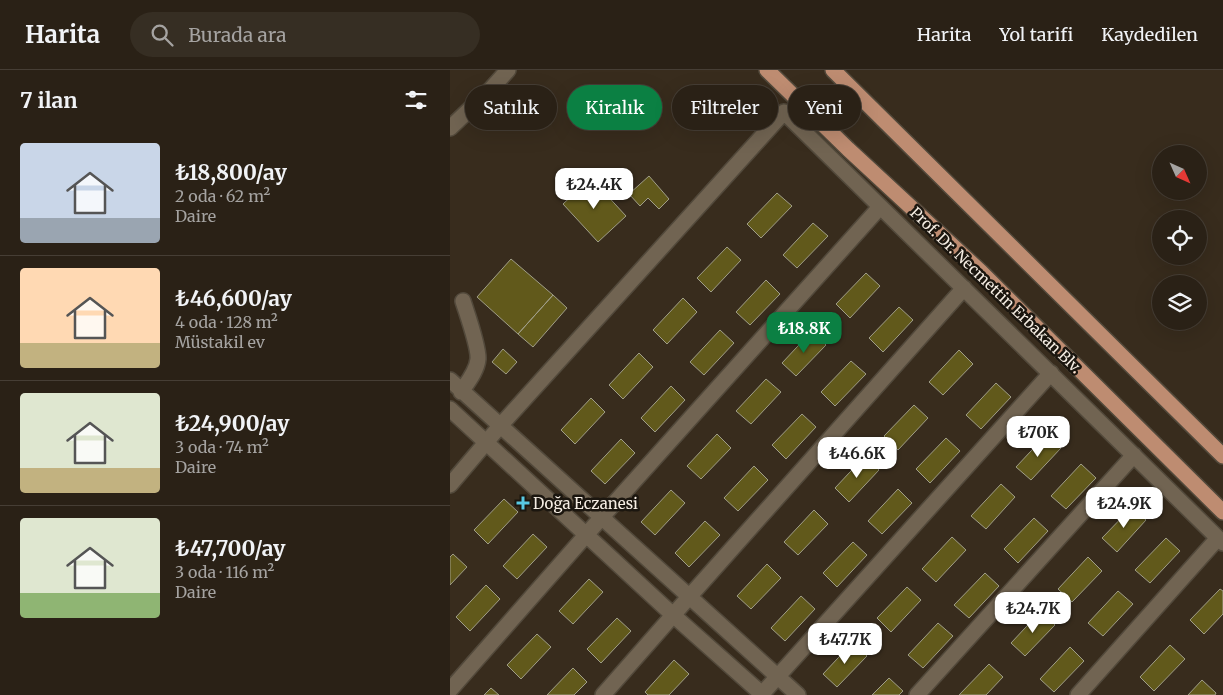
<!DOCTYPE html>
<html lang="tr">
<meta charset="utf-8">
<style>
body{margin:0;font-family:Merriweather,serif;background:#362e23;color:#f1f3f6;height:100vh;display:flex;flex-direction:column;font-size:19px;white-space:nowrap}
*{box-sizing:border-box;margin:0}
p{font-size:16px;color:#a5a3a1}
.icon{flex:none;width:28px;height:28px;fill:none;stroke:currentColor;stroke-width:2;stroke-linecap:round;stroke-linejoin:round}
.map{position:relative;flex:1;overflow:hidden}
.drawer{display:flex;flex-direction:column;background:#2a2116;width:450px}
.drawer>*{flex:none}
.hud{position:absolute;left:15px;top:15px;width:475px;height:45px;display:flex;gap:10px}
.needle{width:32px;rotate:135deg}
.fabs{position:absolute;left:702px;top:75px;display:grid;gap:10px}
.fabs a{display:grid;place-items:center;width:55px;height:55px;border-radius:50%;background:#2a2116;box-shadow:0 5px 20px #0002,0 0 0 1px #463e35;font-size:25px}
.price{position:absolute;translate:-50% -42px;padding:0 11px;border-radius:10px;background:#fff;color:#222;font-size:16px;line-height:32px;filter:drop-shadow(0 1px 2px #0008)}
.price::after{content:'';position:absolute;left:50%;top:30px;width:15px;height:11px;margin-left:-8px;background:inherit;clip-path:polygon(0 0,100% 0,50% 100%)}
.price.on{background:#0b8043;color:#fff}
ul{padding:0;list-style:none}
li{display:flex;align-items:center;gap:15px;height:125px;padding:0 20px}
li+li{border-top:1px solid #463e35}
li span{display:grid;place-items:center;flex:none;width:140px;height:100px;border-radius:5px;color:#555}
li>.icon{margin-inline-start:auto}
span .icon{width:60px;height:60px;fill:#fffc;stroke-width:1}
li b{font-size:21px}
h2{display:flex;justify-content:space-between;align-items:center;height:60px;padding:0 20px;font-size:21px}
.tag{padding:0 18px;border-radius:22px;background:#2a2116;box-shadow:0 5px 20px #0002,0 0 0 1px #463e35;font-size:18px;line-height:45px}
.tag.on{background:#0b8043;color:#fff}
header{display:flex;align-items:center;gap:30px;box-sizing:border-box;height:70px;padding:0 25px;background:#2a2116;border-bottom:1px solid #463e35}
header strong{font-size:24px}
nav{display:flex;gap:28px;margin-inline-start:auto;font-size:18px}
.search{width:350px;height:45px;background:#362e23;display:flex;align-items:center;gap:12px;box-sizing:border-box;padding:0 18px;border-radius:28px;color:#a5a3a1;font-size:19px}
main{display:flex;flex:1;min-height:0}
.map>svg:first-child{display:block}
.building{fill:#61591b;stroke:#a09e88}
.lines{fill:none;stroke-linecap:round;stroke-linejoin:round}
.minor-casing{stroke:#52493b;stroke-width:18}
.major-casing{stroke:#52493b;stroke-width:18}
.minor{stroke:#716452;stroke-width:15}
.major{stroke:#be8c71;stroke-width:15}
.poi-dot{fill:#58c9e3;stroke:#1b160f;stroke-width:2}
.labels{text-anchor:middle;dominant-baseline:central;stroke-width:5;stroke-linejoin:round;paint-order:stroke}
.street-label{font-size:15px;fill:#f5ede3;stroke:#1b160f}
.poi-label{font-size:15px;fill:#f5ede3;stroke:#1b160f;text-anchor:start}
</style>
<header>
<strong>Harita</strong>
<div class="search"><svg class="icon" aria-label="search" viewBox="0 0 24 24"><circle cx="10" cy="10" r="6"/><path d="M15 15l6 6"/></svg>Burada ara</div>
<nav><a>Harita</a><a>Yol tarifi</a><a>Kaydedilen</a></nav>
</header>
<main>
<section class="drawer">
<h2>7 ilan<svg class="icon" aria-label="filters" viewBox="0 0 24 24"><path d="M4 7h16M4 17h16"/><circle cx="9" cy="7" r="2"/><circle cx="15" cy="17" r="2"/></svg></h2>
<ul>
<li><span style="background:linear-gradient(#c9d6e8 75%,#9aa5b1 0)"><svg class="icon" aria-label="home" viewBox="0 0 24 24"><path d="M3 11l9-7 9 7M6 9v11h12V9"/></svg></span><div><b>₺18,800/ay</b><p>2 oda · 62 m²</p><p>Daire</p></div></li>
<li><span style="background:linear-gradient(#ffd9b3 75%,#c2b280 0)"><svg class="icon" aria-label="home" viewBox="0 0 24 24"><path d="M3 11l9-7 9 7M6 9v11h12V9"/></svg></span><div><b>₺46,600/ay</b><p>4 oda · 128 m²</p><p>Müstakil ev</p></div></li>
<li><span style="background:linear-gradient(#dfe7d0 75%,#c2b280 0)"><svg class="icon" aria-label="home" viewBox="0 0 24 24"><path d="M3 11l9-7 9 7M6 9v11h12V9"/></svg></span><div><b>₺24,900/ay</b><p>3 oda · 74 m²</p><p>Daire</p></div></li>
<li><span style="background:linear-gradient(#dfe7d0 75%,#8fb573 0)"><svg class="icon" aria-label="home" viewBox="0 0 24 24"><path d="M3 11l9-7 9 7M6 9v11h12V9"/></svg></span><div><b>₺47,700/ay</b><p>3 oda · 116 m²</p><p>Daire</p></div></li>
</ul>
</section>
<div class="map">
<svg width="773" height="625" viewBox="0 0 773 625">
<rect width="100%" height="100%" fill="#382c1d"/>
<path class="building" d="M199 106 219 129 209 139 198 128 190 136 179 124Z
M141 108 176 146 148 172 113 134Z
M327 123 342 136 311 168 297 154Z
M363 153 378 166 347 198 333 185Z
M277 177 291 190 261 222 247 208Z
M61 189 103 225 68 264 27 227Z
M416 203 430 216 400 248 386 234Z
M316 210 330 224 300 255 286 242Z
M103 225 117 238 83 277 68 264Z
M233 228 247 242 217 274 203 260Z
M449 237 463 250 433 282 419 268Z
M270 260 284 273 254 305 240 292Z
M362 261 376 275 346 306 332 293Z
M53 279 67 292 56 304 42 292Z
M509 280 523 294 493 325 479 312Z
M189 283 203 297 173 329 159 315Z
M401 291 416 304 385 336 371 322Z
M316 309 331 322 301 354 286 341Z
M546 313 561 327 531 359 516 345Z
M221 316 235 330 205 362 191 348Z
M141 328 155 342 125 374 111 360Z
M464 335 478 348 448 380 434 366Z
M352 344 366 357 336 389 322 375Z
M267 364 281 378 251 409 237 396Z
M596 365 611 378 581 410 566 397Z
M496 368 510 381 480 413 466 399Z
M171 369 185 383 155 414 141 401Z
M415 386 429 400 399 432 385 418Z
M631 394 646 408 616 439 601 426Z
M304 396 318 410 288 441 274 428Z
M551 414 565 427 536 459 521 446Z
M448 419 462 433 432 464 418 451Z
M221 420 235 433 205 465 191 452Z
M54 429 68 442 38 474 24 460Z
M682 437 696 450 667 482 652 468Z
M364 440 378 454 348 485 334 472Z
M584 448 598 461 568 493 554 479Z
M255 451 270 465 239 497 225 483Z
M83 464 97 477 67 509 53 496Z
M502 467 516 480 486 512 472 499Z
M716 468 730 481 700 513 685 500Z
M403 472 417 485 387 517 373 503Z
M3 484 17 497 0 515V487Z
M638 487 652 501 622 532 608 519Z
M317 494 331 508 301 539 287 526Z
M535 503 549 516 519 548 504 535Z
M139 509 153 522 123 554 109 541Z
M36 515 50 529 20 561 6 547Z
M457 517 471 530 441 562 427 548Z
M770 519 773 521V544L754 564 740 550Z
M668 521 683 534 653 566 638 553Z
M351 526 365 539 335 571 321 558Z
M591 541 605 555 575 586 561 573Z
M167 548 181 561 151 593 137 579Z
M488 553 503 566 473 598 458 585Z
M87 564 101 577 71 609 57 595Z
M403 572 417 586 387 617 373 604Z
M720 575 735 589 704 621 690 607Z
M620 577 634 591 604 622 590 609Z
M224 590 239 604 219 625H198L195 622Z
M539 594 553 607 536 625H509Z
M123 598 137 612 124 625H97Z
M439 608 453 621 449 625H422Z
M752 610 766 623 765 625H738Z
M41 618 49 625H34Z"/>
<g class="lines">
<g class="minor-casing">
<path id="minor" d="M0 58 41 19 58 0
M0 310 348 625
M11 322C17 313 27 301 28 289 29 277 17 244 13 231
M0 339 223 545 313 625
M0 415 50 356 334 42 773 473
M0 620 151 448 430 137
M153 625 239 527 514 218
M311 625 601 303
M467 625 684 385
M628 625 768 468"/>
</g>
<g class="major-casing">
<path id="major" d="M317 0 398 79 531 202 773 442
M383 0 773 386"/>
</g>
<use href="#minor" class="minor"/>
<use href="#major" class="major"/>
</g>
<path class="poi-dot" d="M70.5 425.5h5v5h5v5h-5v5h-5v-5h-5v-5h5z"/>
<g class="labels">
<g class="street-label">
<text transform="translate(546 220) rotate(44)">Prof. Dr. Necmettin Erbakan Blv.</text>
</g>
<g class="poi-label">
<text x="83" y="433">Doğa Eczanesi</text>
</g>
</g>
</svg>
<div class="fabs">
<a><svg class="needle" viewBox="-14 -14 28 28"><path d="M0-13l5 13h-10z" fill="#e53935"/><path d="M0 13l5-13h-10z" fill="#a5a3a1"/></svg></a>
<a><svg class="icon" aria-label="locate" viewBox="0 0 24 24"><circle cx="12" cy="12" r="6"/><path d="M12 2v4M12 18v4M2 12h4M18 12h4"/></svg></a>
<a><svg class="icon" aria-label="layers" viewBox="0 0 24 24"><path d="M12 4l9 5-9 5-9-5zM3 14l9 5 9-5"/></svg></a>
</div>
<b class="price" style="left:144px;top:140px">₺24.4K</b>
<b class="price on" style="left:354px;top:284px">₺18.8K</b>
<b class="price" style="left:588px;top:388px">₺70K</b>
<b class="price" style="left:407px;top:409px">₺46.6K</b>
<b class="price" style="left:674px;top:459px">₺24.9K</b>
<b class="price" style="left:583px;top:564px">₺24.7K</b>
<b class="price" style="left:395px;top:595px">₺47.7K</b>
<div class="hud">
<a class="tag">Satılık</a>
<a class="tag on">Kiralık</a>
<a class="tag">Filtreler</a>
<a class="tag">Yeni</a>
</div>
</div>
</main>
